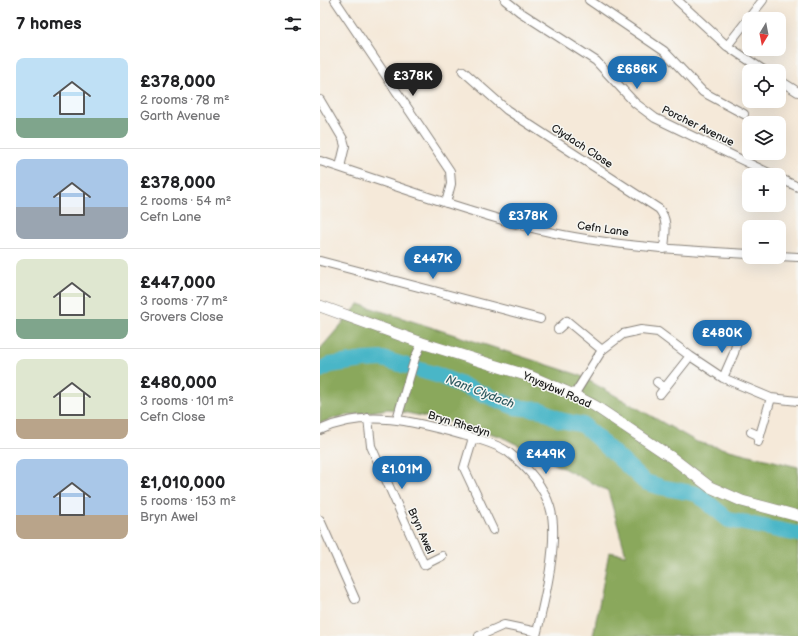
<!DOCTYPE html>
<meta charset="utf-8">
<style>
body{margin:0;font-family:"Balsamiq Sans",sans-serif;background:#f2f2f2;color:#202124;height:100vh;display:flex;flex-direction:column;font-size:15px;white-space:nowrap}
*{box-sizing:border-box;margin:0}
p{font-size:13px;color:#757577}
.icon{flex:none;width:22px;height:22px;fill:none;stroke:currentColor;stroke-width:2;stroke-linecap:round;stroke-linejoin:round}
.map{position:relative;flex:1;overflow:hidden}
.sheet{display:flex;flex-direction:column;background:#fff;width:320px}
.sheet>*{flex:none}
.needle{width:26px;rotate:190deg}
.tools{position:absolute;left:422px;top:12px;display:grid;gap:8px}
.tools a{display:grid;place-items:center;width:44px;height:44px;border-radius:8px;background:#fff;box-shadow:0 4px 16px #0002;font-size:20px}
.price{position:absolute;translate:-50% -34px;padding:0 9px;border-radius:14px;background:#1f6fb2;color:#fff;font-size:13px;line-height:26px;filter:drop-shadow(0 1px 2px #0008)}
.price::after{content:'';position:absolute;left:50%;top:24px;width:12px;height:9px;margin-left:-6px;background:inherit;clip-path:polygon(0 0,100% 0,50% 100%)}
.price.current{background:#222;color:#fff}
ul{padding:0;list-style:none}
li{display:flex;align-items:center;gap:12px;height:100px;padding:0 16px}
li+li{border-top:1px solid #e0e0e0}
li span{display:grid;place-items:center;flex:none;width:112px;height:80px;border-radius:8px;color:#555}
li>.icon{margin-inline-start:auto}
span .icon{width:48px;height:48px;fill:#fffc;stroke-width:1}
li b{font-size:17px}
h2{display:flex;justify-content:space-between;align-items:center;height:48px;padding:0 16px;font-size:17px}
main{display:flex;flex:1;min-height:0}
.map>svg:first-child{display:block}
.forest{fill:#8aa85c;stroke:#53623c}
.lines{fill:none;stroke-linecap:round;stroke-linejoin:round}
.river{stroke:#4ab6c7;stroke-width:16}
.street-casing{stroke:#88827a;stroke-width:10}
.secondary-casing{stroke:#88827a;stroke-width:12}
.street{stroke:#fff;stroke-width:8}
.secondary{stroke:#fff;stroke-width:11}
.labels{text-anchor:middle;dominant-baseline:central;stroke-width:3;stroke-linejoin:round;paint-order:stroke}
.street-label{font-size:11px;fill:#1c1c1c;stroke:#f6f6f2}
.water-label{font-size:12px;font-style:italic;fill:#2e5a60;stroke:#f6f6f2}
</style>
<main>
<section class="sheet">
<h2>7 homes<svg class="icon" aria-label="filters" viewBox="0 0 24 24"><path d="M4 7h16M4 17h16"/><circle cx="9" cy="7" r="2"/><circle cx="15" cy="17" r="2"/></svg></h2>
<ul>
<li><span style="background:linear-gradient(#bfe0f5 75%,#7fa58c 0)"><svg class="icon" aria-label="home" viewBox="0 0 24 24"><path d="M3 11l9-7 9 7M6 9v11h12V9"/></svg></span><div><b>£378,000</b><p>2 rooms · 78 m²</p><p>Garth Avenue</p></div></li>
<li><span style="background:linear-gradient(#a9c7e8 60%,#9aa5b1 0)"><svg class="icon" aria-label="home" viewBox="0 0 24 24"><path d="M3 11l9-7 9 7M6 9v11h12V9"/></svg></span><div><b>£378,000</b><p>2 rooms · 54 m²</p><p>Cefn Lane</p></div></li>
<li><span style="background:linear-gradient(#dfe7d0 75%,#7fa58c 0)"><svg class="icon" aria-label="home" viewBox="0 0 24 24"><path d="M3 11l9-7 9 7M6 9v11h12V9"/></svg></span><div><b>£447,000</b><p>3 rooms · 77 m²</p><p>Grovers Close</p></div></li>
<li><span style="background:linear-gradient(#dfe7d0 75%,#b9a48a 0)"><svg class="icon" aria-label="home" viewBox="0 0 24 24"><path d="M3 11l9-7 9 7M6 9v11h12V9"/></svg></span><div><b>£480,000</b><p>3 rooms · 101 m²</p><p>Cefn Close</p></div></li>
<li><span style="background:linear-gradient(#a9c7e8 70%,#b9a48a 0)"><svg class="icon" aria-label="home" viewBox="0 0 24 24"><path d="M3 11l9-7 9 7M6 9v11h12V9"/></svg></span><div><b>£1,010,000</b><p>5 rooms · 153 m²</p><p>Bryn Awel</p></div></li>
</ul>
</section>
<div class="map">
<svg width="478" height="636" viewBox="0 0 478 636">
<rect width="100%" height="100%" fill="#f6f6f2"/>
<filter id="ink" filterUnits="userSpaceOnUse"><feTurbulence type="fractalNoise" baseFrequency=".025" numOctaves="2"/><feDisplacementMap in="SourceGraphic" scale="8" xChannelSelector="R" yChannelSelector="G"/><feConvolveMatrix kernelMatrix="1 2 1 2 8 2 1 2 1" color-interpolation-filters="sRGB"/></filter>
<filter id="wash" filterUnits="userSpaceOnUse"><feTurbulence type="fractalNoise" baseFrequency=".012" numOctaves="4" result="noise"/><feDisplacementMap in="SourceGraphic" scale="16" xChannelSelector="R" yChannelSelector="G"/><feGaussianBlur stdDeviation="0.9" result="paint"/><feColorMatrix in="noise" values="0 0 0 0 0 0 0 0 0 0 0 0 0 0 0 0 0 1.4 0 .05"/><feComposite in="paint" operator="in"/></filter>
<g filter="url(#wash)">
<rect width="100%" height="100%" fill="#f5e9d9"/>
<path class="forest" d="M39 304 259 375 377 442 478 467V636H273L289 552 306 555 288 491 182 437 144 425 68 409 19 417 0 423V349Z"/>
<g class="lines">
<path class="river" d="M0 370 10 365 44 360 63 359 117 375 195 407 222 410 240 420 263 425 325 482 341 487 377 494 409 520 478 534"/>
</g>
</g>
<g filter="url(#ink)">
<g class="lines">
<g class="street-casing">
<path id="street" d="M15 0 130 171 131 184 126 203
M185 0 200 12 276 61 315 103 335 118 453 175
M269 0 344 51 383 92 424 114
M357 0 407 46 445 71
M407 46 443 0
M143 71 187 110 339 209C349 221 345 234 344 249
M459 80 478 92
M0 100 23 139 25 146 20 167
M0 161C68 183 135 208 204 226 276 245 356 250 429 254
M459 178 478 187
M459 256 478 257
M0 261 220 319
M238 329 247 321 282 350
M370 356 403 378 451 398 478 401
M403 378 414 353 420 329 407 326
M337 382 345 388
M254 395 282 350 303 334 321 330 338 332 370 356 340 394
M48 418 51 446 104 565 122 556
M77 419 95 358 102 343
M0 430C46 408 96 422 143 435 155 438 178 445 188 452 206 466 223 485 230 507 240 538 224 603 216 636
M431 432 440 436
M153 438 144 468 173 530
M438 442 451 398
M0 520 35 599
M159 636 184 625 217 632"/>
</g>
<g class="secondary-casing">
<path id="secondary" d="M0 306 102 343 212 377 254 395 275 406 351 457 390 487 422 501 478 516"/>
</g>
<use href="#street" class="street"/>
<use href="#secondary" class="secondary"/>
</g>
</g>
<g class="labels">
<g class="street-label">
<text transform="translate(378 126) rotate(26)">Porcher Avenue</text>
<text transform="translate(262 146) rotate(33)">Clydach Close</text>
<text transform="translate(283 229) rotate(8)">Cefn Lane</text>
<text transform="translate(237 390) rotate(24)">Ynysybwl Road</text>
<text transform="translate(139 424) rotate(17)">Bryn Rhedyn</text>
<text transform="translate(101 531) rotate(66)">Bryn Awel</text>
</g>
<g class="water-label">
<text transform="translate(160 392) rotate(21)">Nant Clydach</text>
</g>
</g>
</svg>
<div class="tools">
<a><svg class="needle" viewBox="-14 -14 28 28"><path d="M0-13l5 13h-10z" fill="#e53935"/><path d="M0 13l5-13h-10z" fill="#757577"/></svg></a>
<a><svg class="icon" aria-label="locate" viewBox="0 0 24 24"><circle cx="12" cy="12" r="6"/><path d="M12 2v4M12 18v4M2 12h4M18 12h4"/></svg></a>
<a><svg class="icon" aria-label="layers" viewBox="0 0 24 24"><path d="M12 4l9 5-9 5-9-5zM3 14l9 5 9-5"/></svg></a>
<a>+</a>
<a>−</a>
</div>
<b class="price" style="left:317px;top:90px">£686K</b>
<b class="price current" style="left:93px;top:97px">£378K</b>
<b class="price" style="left:208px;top:237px">£378K</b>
<b class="price" style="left:113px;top:280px">£447K</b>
<b class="price" style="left:402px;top:354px">£480K</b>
<b class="price" style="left:226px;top:475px">£449K</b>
<b class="price" style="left:82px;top:490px">£1.01M</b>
</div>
</main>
